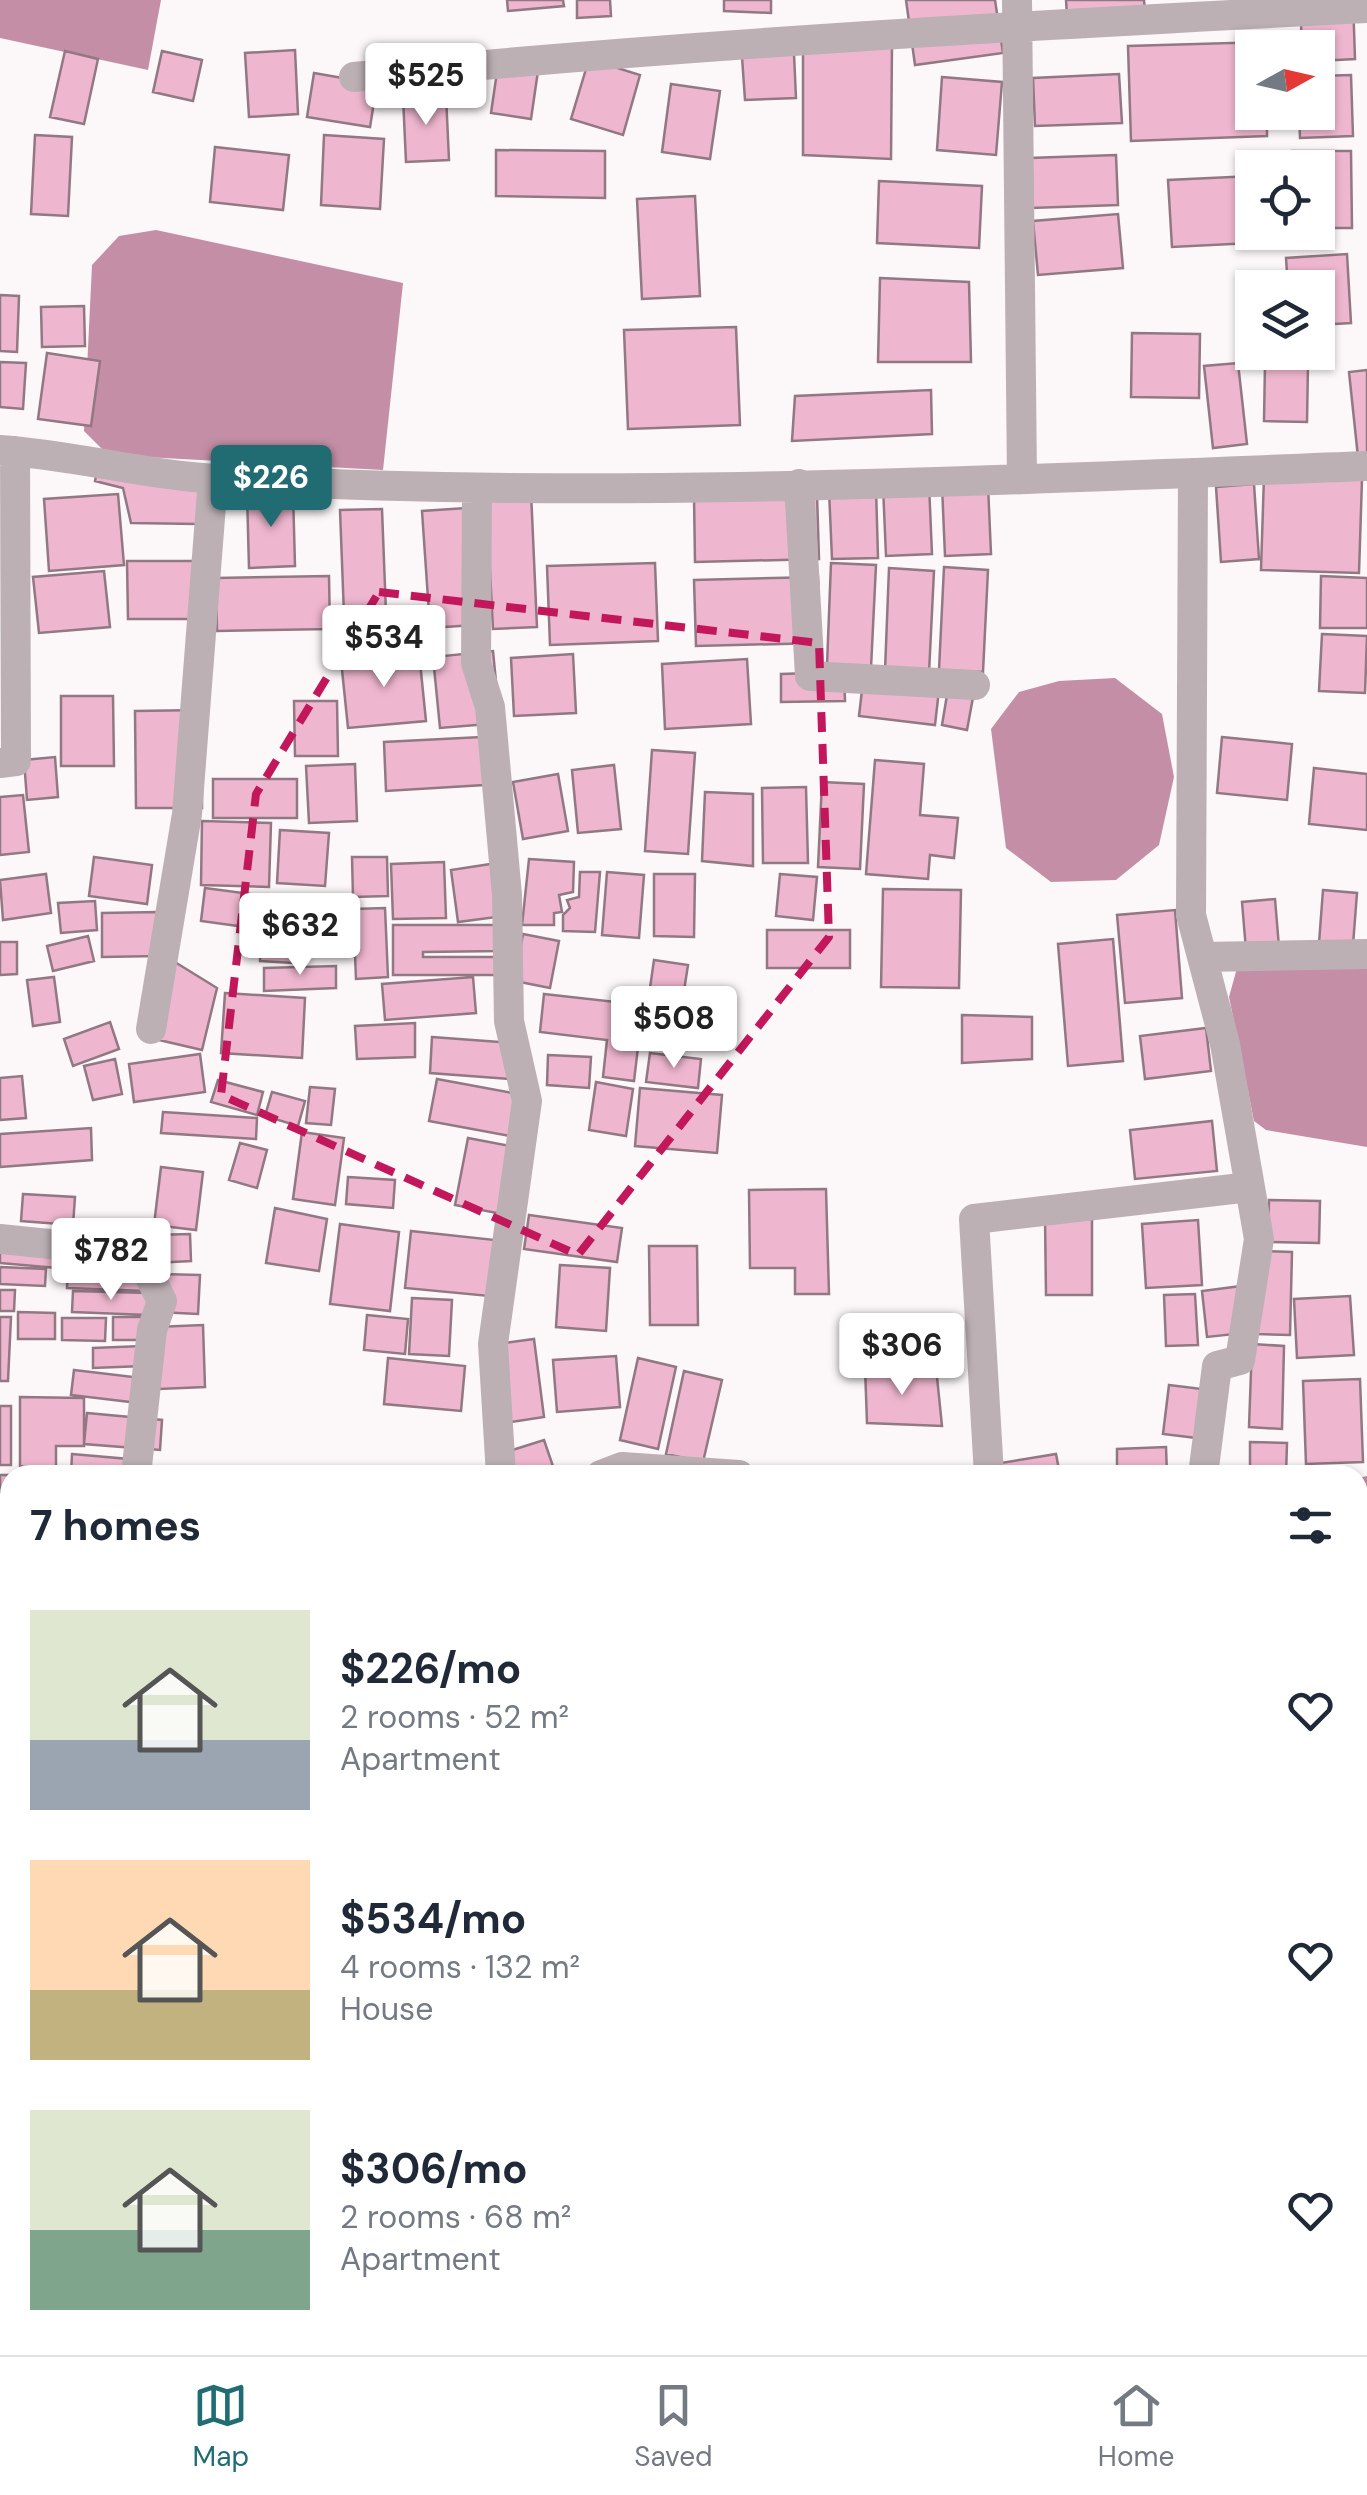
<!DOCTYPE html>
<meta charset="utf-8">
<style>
body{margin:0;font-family:"DM Sans",sans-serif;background:#f2f2f3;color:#1f2937;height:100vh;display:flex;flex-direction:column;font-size:38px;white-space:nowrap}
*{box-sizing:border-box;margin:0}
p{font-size:32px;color:#747a83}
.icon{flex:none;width:55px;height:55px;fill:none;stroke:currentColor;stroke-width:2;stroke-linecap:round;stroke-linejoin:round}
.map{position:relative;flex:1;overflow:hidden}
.panel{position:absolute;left:0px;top:1465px;width:1368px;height:890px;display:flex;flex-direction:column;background:#fff;border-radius:30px 30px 0 0;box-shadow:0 2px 8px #0004}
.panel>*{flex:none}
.needle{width:65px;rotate:82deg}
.buttons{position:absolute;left:1235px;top:30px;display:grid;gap:20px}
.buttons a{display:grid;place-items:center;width:100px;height:100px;border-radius:0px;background:#fff;box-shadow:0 2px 8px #0004;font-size:50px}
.price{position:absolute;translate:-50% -85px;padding:0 22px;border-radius:10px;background:#fff;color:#222;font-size:32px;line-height:65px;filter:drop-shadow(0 2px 5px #0008)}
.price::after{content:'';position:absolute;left:50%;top:60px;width:30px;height:22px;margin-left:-15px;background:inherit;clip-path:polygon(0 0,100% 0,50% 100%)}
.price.active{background:#216c72;color:#fff}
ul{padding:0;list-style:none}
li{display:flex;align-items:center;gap:30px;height:250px;padding:0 30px}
li span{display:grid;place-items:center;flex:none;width:280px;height:200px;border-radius:0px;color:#555}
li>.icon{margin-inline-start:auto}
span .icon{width:120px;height:120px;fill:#fffc;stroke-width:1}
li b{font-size:42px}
h2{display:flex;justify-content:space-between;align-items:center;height:120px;padding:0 30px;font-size:42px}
.tabs{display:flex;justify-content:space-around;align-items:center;height:140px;border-top:2px solid #e0e1e3;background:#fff;font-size:28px;color:#747a83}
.tabs a{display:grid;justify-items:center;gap:5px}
.tabs .active{color:#216c72}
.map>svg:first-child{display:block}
.water{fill:#c48fa6}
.building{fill:#efb7cf;stroke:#917882;stroke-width:2.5}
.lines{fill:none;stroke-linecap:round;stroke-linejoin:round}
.minor{stroke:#bcb0b4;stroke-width:30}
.marked{fill:none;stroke:#c2185b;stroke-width:8;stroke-dasharray:20 12;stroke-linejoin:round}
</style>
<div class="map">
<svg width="1367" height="2355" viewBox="0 0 1367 2355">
<rect width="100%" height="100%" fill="#fcf7f9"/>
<path class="water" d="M0 0H161L148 70 0 38Z
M156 230 403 283 383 470 108 455 84 431 92 265 119 236Z
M1115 678 1162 714 1174 777 1159 845 1116 880 1051 882 1006 848 991 729 1019 692 1059 681Z
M1237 968H1367V1147L1266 1130 1254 1121 1229 997Z
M1367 1476V1864L1358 1865V1478Z"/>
<path class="building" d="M507 0H563L564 6 508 11Z
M577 0H610L611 16 577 18Z
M724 0H771V13L724 11Z
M906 0H995L1003 53 915 65Z
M1066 0H1144L1145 11 1067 15Z
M1300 0H1353L1355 59 1318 61V48H1302Z
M1265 42V48H1252V112H1267V136L1131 141 1128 46Z
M892 43 891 159 803 155V48Z
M295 50 298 114 249 117 245 53Z
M65 51 98 59 84 124 50 117Z
M162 51 202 60 193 101 153 92Z
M794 54 796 98 745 100 742 57Z
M589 59 640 75 623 135 571 119Z
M498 65 538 71 531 119 491 113Z
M314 73 377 84 370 127 307 117Z
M1119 74 1122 123 1035 126 1033 78Z
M1351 75 1353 136 1300 138 1299 112H1318V76Z
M942 77 1002 82 996 155 937 150Z
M671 84 720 91 710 159 662 152Z
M446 95 449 160 406 162 403 97Z
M35 135 72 137 68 216 31 214Z
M324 135 384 139 380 209 321 205Z
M215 147 289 155 283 210 210 202Z
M496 150 605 151V198L496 196Z
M1292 151H1351L1352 228H1318V168H1293Z
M1116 155 1118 205 1031 208 1029 158Z
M1252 176V232H1271L1272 242 1172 247 1168 180Z
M879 181 982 186 979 248 877 243Z
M695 196 700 296 642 299 637 199Z
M1118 214 1123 268 1038 275 1033 221Z
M1347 254 1351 323 1318 325V288H1288L1286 258Z
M880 278 969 282 971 362H878Z
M0 295 19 296 17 352 0 351Z
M84 306 85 346 42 347 41 307Z
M736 327 740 425 628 429 624 330Z
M1132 333 1200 334 1199 398 1131 397Z
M47 353 100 361 91 426 38 419Z
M0 362 26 363 23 409 0 407Z
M1238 363 1247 444 1213 448 1204 366Z
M1265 364 1308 365 1307 422 1264 421Z
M1367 370V456L1358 457 1349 372Z
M931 390 932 434 792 441 795 396Z
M99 460 208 469 197 524 131 523 123 488 95 481Z
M1264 476 1362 479 1359 573 1261 570Z
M929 484 932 554 886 556 883 486Z
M1254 484 1259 559 1221 562 1216 487Z
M988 485 991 554 945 556 942 486Z
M876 488 878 558 832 559 829 490Z
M293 492 295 566 249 568 247 493Z
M531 492 537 627 493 629 486 494Z
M118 494 124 565 49 571 44 499Z
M817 494 819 559 695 562 694 496Z
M466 508 474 625 430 628 422 511Z
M382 509 386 613 344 615 340 510Z
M127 561H199V619H128Z
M655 563 658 641 550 645 547 566Z
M831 563 876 565 871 668 827 665Z
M944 567 988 570 983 672 939 670Z
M889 568 934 571 929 673 885 671Z
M104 571 110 627 39 633 33 577Z
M329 576 330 629 217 631 216 578Z
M1321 576 1367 578V628H1320Z
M818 577 820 643 696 646 694 580Z
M1322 634 1367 636 1365 693 1319 691Z
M493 651 500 723 440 728 433 657Z
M419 652 426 721 348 728 341 660Z
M573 654 576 713 514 716 511 658Z
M747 659 751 724 665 729 662 664Z
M844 672 845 701 781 702V674Z
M864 673 940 681 935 725 859 716Z
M950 677 976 681 967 730 942 725Z
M61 696H113L114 766H61Z
M294 701H337L338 756H295Z
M202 710V808H136L135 711Z
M481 737 484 785 386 791 384 742Z
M1222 737 1292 744 1287 800 1217 793Z
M652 750 695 753 688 854 645 851Z
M55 757 58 797 27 800 24 760Z
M875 760 924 764 920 815 958 818 954 858 930 855 928 879 866 874Z
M355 764 357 821 309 823 306 766Z
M614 765 621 829 578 833 572 770Z
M1314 768 1367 774V830L1309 824Z
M558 774 568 831 523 839 513 782Z
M213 779H297V818H213Z
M822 782 864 784 860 869 818 867Z
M806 787 808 863H763L762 788Z
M705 792 753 794V866L702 861Z
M23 795 29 852 0 855V797Z
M202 821 271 823 269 887 201 885Z
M280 830 329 833 325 886 277 883Z
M94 857 152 865 147 904 89 896Z
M352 857H387L388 896 353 897Z
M529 859 574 862 573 892 559 895 562 912 554 913V925H522Z
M444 862 446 918 393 919 391 864Z
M497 863 504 916 458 922 451 870Z
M580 872H600L595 932 563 931V915L570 908 567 900 579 897Z
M607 872 644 875 639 938 602 935Z
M46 874 51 913 3 920 0 880Z
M654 874H695L694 937 654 936Z
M780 874 817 877 813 920 776 916Z
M205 888 258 895 253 928 201 921Z
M883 889 961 890 959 988 881 987Z
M1323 890 1357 893 1353 945 1319 943Z
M1275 899 1279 947 1246 950 1242 902Z
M95 901 97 930 61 933 58 903Z
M262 902 296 903 293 963 260 961Z
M303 903H340V956L302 955Z
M385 908 388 977 356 979 353 909Z
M1175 910 1182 998 1125 1003 1117 915Z
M158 912V956L102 957V913Z
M393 925H500V951L423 952V957H497V975H393Z
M767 930H850V968H767Z
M523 934 559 941 550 988 515 981Z
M88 936 94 961 53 971 47 946Z
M1113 939 1123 1061 1068 1066 1058 944Z
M0 942H17V974L0 975Z
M170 959 217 988 202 1050 159 1040Z
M654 960 688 965 675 1049 642 1044Z
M336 966V988L264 991V968Z
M54 977 60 1022 33 1026 27 980Z
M473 977 476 1013 385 1020 382 984Z
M225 993 305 998 302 1058 221 1053Z
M544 994 643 1005 634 1081 603 1077 607 1040 540 1032Z
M686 1000 719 1002 718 1034 684 1032Z
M962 1015 1032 1017V1059L962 1063Z
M110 1022 119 1049 73 1066 64 1039Z
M415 1023V1057L357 1059 355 1026Z
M1206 1028 1211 1071 1145 1079 1140 1036Z
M432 1037 527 1044 525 1080 430 1073Z
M650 1053 701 1059 698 1088 646 1082Z
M200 1054 205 1092 134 1102 129 1064Z
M548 1055 591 1057 589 1088 547 1085Z
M115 1059 122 1094 93 1100 84 1066Z
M22 1076 26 1118 0 1120V1078Z
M437 1079 523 1095 515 1137 429 1121Z
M218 1080 263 1092 257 1115 211 1102Z
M596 1082 633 1089 626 1136 589 1130Z
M310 1087 335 1089 331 1125 306 1123Z
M640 1088 722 1095 717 1153 635 1146Z
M272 1092 305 1101 298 1126 265 1116Z
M163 1112 257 1118 256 1139 161 1133Z
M1212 1121 1217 1171 1135 1179 1130 1130Z
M91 1128 92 1160 0 1167V1134Z
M302 1132 344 1138 335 1205 293 1199Z
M468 1138 526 1149 513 1216 455 1205Z
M240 1143 267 1150 257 1188 229 1180Z
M161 1167 203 1172 196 1230 154 1225Z
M348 1177 395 1180 393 1208 346 1204Z
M826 1189 829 1294H795V1268H750L749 1190Z
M23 1194 75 1197 73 1225 21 1221Z
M1269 1200 1320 1201 1319 1243 1268 1242Z
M275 1208 327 1219 319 1271 266 1263Z
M529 1215 622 1228 617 1262 524 1249Z
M1092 1216V1295H1046L1045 1217Z
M1198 1220 1202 1285 1146 1288 1142 1224Z
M340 1224 399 1232 390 1311 330 1304Z
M0 1228 60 1234 57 1268 0 1263Z
M411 1231 495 1240 489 1296 405 1288Z
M190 1234 191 1261 154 1263 153 1235Z
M649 1246H697L698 1325H650Z
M1259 1251 1292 1252 1290 1335 1257 1334Z
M68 1257 148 1260 147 1291 67 1288Z
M560 1265 610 1268 606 1331 556 1327Z
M0 1267 46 1269 45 1286 0 1284Z
M159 1274 200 1275 198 1314 158 1312Z
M1249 1285 1254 1332 1207 1337 1202 1291Z
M0 1290H15L14 1311H0Z
M73 1291 149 1293 148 1315 72 1312Z
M1195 1294 1198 1345 1166 1346 1164 1295Z
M1350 1296 1354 1355 1297 1358 1294 1299Z
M412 1298 452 1300 449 1356 409 1354Z
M18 1312 55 1313V1339H18Z
M367 1315 408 1319 405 1354 364 1350Z
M0 1317H11L8 1381H0Z
M113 1317H145V1340H113Z
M62 1318H106L105 1341 62 1340Z
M203 1325 205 1387 159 1389 156 1327Z
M534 1339 544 1417 499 1424 489 1345Z
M1252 1344 1284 1346 1282 1429 1249 1427Z
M142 1346 143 1366 93 1368V1348Z
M616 1356 620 1407 557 1412 553 1360Z
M388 1358 465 1366 461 1411 384 1404Z
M638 1358 676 1367 658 1449 620 1440Z
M865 1367 937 1377 942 1426 867 1423Z
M74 1370 142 1378 139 1403 71 1395Z
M684 1371 722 1380 703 1462 666 1454Z
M1360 1379 1363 1462 1306 1464 1303 1381Z
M1169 1385 1202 1389 1197 1438 1163 1434Z
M20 1397 84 1398V1446H56V1467L20 1466Z
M0 1406H11V1465H0Z
M87 1413 162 1420 160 1450 84 1444Z
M544 1440 555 1472 493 1475 487 1458Z
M1250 1442 1287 1443 1286 1475H1250Z
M1166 1447 1167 1475H1117V1449Z
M72 1454 140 1460 139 1475H71Z
M1056 1454 1060 1475H1003L1001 1463Z
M0 1475H59H10V1500L0 1499Z
M0 1536 10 1538V1592L0 1590Z
M0 1599 10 1601 8 1636 0 1634Z
M0 1716 10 1717 9 1796 0 1795Z
M0 1800H7L2 1874H0Z
M1367 1924V2008L1358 2009V1926Z
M10 1929V1976L0 1977V1930Z
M1367 2085V2229H1358V2086Z
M0 2106 10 2107V2132H0Z
M0 2166H10V2199L0 2198Z
M3 2213 10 2215V2271L0 2268Z
M1363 2305H1367V2355H1360Z
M585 2345H610L609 2355H584Z
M620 2345H676L674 2355H619Z
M872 2345 926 2348 925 2355H872Z
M1004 2345H1070V2353L1004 2350Z
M1091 2345H1157V2355H1091Z
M1163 2345H1221L1220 2355H1161Z
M1227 2345H1287L1286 2355H1226Z"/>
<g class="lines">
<path class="minor" d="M1017 0 1022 479
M354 77C691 44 1029 25 1367 8
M0 450C73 455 145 475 218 479 600 500 984 481 1367 466
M1193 473 1191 915 1225 1044 1259 1239 1240 1360 1217 1366 1203 1475
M799 484 810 676 975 685
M477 488 476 663 490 707 507 895 509 1021 527 1101 493 1344 501 1475
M0 763 16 761 15 451
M1202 957 1367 954
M151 1029 187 814 213 479
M0 1239 138 1253 162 1301 152 1330 136 1475
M601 1475 622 1467 739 1475
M989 1475 974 1219 1250 1187
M0 1704 10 1706
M1358 1998H1367
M1358 2246 1367 2247
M0 2303 10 2305
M88 2355 89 2345"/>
</g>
<path class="marked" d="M379 592 819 643 829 937 578 1255 221 1095 256 794Z"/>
</svg>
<div class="buttons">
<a><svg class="needle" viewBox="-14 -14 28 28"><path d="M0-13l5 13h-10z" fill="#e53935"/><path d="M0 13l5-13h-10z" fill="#747a83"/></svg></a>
<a><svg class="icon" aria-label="locate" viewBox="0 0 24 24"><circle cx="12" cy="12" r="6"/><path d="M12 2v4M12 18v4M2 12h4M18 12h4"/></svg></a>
<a><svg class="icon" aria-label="layers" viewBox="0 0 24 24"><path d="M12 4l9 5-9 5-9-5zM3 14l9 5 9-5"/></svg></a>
</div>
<b class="price" style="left:426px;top:128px">$525</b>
<b class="price active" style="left:271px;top:530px">$226</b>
<b class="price" style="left:384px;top:690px">$534</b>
<b class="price" style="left:300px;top:978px">$632</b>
<b class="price" style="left:674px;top:1071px">$508</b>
<b class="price" style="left:111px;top:1303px">$782</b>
<b class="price" style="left:902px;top:1398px">$306</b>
<section class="panel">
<h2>7 homes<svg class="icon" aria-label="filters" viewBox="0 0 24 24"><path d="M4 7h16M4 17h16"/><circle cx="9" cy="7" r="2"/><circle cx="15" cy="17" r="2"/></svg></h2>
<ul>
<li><span style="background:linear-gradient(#dfe7d0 65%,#9aa5b1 0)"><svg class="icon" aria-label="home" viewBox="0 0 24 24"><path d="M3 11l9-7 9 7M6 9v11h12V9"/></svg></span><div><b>$226/mo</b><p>2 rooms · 52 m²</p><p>Apartment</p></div><svg class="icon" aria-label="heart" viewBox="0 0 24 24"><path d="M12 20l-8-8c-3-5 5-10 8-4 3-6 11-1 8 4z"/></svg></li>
<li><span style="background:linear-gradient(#ffd9b3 65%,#c2b280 0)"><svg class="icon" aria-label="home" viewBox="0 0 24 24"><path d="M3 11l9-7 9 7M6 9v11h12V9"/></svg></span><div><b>$534/mo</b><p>4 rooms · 132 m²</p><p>House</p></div><svg class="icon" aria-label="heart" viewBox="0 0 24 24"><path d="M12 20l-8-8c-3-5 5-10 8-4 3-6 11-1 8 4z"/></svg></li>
<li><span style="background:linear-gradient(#dfe7d0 60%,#7fa58c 0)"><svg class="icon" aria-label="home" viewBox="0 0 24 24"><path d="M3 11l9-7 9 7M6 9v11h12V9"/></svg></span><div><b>$306/mo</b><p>2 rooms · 68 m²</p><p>Apartment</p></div><svg class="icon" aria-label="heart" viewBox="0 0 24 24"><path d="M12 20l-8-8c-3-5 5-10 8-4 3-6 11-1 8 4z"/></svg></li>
</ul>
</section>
</div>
<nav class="tabs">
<a class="active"><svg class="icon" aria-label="map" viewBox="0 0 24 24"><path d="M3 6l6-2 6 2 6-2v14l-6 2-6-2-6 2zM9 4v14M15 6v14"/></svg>Map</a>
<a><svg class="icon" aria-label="saved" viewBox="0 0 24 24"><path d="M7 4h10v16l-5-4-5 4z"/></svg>Saved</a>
<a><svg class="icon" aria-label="home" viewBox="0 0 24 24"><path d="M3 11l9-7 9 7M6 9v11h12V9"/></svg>Home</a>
</nav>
